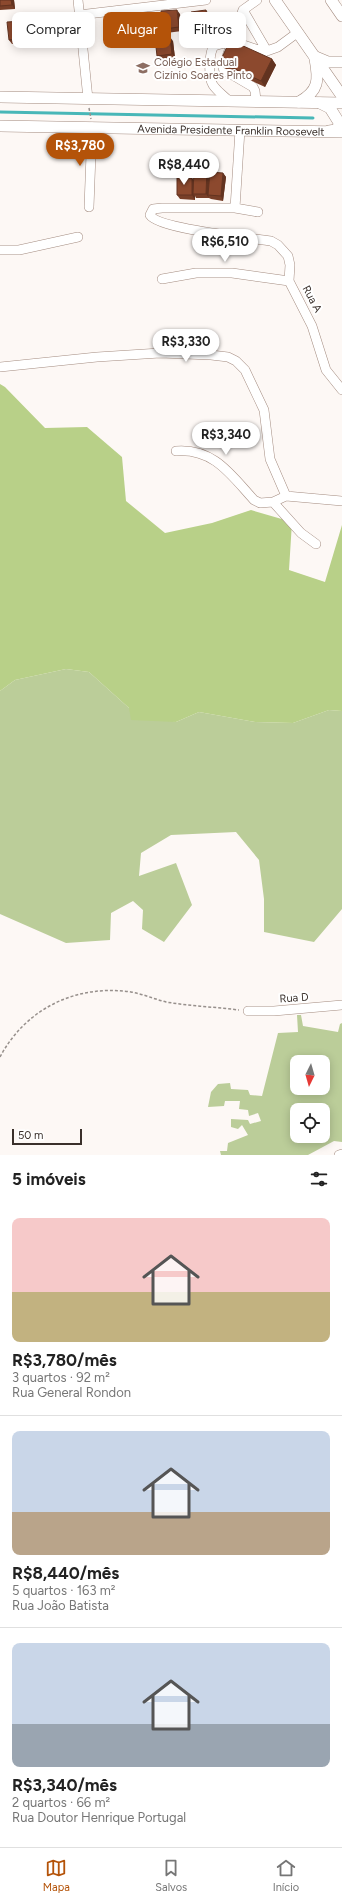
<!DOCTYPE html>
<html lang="pt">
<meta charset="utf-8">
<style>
body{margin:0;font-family:Figtree,sans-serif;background:#f6f6f6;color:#222;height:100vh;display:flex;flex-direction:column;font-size:15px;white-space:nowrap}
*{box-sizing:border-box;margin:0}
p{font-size:13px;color:#767676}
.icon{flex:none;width:22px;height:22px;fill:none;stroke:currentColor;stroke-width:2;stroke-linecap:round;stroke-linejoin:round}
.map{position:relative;height:1155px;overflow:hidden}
.panel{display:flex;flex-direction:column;background:#fff;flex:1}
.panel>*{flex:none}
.hud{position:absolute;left:12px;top:12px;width:318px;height:36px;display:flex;gap:8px}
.needle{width:26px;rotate:185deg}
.buttons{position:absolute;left:290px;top:1055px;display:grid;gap:8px}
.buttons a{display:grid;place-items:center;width:40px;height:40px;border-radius:8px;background:#fff;box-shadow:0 2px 10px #0003;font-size:20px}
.scale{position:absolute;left:12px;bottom:10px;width:70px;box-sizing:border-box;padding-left:4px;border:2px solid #3a302b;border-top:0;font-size:11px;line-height:14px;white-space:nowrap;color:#3a302b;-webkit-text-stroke:3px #fff;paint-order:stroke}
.price{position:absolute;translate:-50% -34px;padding:0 9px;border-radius:14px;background:#fff;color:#222;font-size:13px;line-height:26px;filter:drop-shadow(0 1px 2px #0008)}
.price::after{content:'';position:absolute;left:50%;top:24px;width:12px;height:9px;margin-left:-6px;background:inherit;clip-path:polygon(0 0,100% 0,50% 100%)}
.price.selected{background:#b45309;color:#fff}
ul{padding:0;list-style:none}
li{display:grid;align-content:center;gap:8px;height:212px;padding:0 12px}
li+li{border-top:1px solid #e0e0e0}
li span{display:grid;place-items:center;height:124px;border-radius:8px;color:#555}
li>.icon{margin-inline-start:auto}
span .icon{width:72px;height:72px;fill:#fffc;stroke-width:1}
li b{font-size:17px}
h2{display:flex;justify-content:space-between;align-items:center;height:48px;padding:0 12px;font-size:17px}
.chip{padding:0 14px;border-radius:8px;background:#fff;box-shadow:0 2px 10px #0003;font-size:14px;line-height:36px}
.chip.selected{background:#b45309;color:#fff}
.tab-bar{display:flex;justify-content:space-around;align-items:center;height:56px;border-top:1px solid #e0e0e0;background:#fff;font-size:11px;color:#767676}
.tab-bar a{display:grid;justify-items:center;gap:2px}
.tab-bar .selected{color:#b45309}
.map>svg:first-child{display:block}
.green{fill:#bbcd99;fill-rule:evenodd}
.forest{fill:#b8d088}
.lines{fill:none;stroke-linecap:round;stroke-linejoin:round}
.stream{stroke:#48b7b8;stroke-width:3}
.minor-casing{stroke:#a48c80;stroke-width:10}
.major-casing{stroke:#a48c80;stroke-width:12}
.path{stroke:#97908c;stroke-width:1.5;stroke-dasharray:3 2;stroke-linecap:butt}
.minor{stroke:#fff;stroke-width:9}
.major{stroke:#fff;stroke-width:11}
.wall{fill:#783f28}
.shaded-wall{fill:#623320}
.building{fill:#8c492e;stroke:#623320}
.labels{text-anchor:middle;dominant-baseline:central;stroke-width:4;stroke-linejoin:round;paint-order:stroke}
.education-label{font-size:11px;fill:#785e54;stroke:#fff;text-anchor:start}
.street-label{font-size:11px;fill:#3a302b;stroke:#fff}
</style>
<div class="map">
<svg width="342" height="1155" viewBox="0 0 342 1155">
<rect width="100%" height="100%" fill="#fdf8f5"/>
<path class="green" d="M66 669 89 672 129 708 176 722 199 712 255 722 293 723 329 710 342 711V909L314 942 264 932V899L259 860 236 832 171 835 141 853 139 876 176 863 192 905 164 942 142 929 143 910 133 901 111 913 110 940 66 943 0 914V691L15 680Z
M297 1015H301L303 1026 338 1032 340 1024 342 1023V1142L334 1141 308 1155H221L220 1151H227L228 1143 248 1135 242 1125 238 1129 231 1127V1119L248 1120 250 1124 261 1121 258 1113 249 1116 248 1110 239 1109 240 1101H225L224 1106 208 1107 211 1092 218 1084 230 1083 231 1089 248 1090 250 1095 262 1096 278 1033 298 1032ZM297 1062H323V1088H297ZM297 1110H323V1136H297Z"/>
<path class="forest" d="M0 384 5 387 45 428 87 427 122 457 126 501 165 533 212 523 251 510 292 522 289 570 325 582 342 525V711L329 710 293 723 255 722 199 712 176 722 131 720 129 708 89 672 66 669 15 680 0 691Z"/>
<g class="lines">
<path class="stream" d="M0 112 313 118"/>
<g class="minor-casing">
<path id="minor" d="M78 0 88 99
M243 10 267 51
M79 15 206 0
M229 101C224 96 217 91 213 85 208 78 209 52 214 46L232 41 264 52 278 47 297 33
M256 101 255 91 253 87 224 70 223 68 243 10 257 0
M89 207 92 127
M235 208 240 130
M258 212 235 208H162L153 209 150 215C158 229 251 238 271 241L278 245 288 256 290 265 289 281 312 326 326 370 342 390
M0 250H19L78 237
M162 279 196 273H232L289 281
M0 367 97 357 160 353 211 355 228 357 236 361 245 370 264 410 270 459 286 496
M176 451C214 448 231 475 254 500L260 503 273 502
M316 544 301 533 273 502 286 496 342 501
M248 1011H274L342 1005
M339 1155 342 1154"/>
</g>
<g class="major-casing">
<g id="major">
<path d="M275 0 342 96"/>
<path d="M331 0 342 16"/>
<path d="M316 57 328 62H342"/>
<path d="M0 97 342 103"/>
<path d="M299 102C319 91 319 80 315 59"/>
<path d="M320 103 330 108 340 124 336 130 329 131"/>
<path id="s1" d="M0 126 342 132"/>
</g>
</g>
<path class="path" d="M89 108 91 119
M0 1057C26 1008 77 984 131 992 143 994 154 999 166 1002 190 1006 215 1007 239 1010"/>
<use href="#minor" class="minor"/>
<use href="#major" class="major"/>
</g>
<path class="wall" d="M0 0H14L15 9 0 10Z
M180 14 182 31 166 33 164 29Z
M209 14 211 31 196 33 193 29Z
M23 21 26 25 28 42 12 44 9 40Z
M173 41 175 58 160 60 157 56Z
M272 59 276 65 265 87 224 68 220 62Z
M207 170 210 174 223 173 226 177 223 201 211 199 209 198H196L195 196V200L180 199 177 195 194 180Z"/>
<path class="shaded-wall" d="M11 0H14L15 9 12 5Z
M177 10 180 14 182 31 179 27Z
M206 10 209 14 211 31 208 27Z
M23 21 26 25 28 42 25 38Z
M170 37 173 41 175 58 172 54Z
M272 59 276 65 265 87 261 81Z
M207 170 210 175 208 195 209 198 206 194Z
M223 173 226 177 223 201 221 196Z
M192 178 195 182 193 194 195 196V200L192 195Z"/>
<path class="building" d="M0 0H11L12 5 0 6Z
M177 10 179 27 164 29 161 11Z
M206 10 208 27 193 29 191 12Z
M23 21 25 38 9 40 7 22Z
M170 37 172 54 157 56 155 38Z
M230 40 272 59 261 81 220 62Z
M194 170H207L206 194H193Z
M210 172 223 173 221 196 208 195Z
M177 178H192V195H177Z"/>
<defs>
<g id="school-bare" transform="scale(1.08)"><path d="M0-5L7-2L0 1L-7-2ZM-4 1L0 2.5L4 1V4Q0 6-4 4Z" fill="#8d6e63" stroke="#fff" stroke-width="2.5" paint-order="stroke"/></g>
</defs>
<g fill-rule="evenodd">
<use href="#school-bare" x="143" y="68"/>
</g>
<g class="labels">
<g class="education-label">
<text x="154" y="62">Colégio Estadual<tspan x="154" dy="13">Cizínio Soares Pinto</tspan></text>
</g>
<g class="street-label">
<text stroke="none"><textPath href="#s1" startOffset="231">Avenida Presidente Franklin Roosevelt</textPath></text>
<text transform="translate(312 299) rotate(62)">Rua A</text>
<text transform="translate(294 998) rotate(-4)">Rua D</text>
</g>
</g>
</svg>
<div class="buttons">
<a><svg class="needle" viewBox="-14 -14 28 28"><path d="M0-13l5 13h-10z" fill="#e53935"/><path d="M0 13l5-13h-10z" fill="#767676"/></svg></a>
<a><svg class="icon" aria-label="locate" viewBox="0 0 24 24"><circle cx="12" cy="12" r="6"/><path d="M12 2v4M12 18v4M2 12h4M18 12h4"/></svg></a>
</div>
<div class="scale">50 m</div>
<b class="price selected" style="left:80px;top:167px">R$3,780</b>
<b class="price" style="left:184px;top:186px">R$8,440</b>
<b class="price" style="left:225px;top:263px">R$6,510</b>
<b class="price" style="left:186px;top:363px">R$3,330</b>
<b class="price" style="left:226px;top:456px">R$3,340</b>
<div class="hud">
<a class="chip">Comprar</a>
<a class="chip selected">Alugar</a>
<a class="chip">Filtros</a>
</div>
</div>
<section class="panel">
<h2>5 imóveis<svg class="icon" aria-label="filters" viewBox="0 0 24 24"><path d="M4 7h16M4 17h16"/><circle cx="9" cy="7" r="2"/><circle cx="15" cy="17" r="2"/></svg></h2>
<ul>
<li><span style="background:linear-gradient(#f6c9c9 60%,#c2b280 0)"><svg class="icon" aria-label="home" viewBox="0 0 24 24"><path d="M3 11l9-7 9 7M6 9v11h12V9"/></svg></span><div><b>R$3,780/mês</b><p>3 quartos · 92 m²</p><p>Rua General Rondon</p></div></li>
<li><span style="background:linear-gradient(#c9d6e8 65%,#b9a48a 0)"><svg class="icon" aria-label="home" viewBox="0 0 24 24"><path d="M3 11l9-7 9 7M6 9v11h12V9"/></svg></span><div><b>R$8,440/mês</b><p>5 quartos · 163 m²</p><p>Rua João Batista</p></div></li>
<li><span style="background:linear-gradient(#c9d6e8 65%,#9aa5b1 0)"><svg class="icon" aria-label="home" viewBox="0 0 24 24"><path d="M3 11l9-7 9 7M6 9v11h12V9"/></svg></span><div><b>R$3,340/mês</b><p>2 quartos · 66 m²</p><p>Rua Doutor Henrique Portugal</p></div></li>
</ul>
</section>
<nav class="tab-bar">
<a class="selected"><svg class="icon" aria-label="map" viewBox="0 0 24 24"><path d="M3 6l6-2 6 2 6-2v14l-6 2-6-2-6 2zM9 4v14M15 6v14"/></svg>Mapa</a>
<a><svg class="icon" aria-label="saved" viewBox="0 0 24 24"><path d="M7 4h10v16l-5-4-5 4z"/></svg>Salvos</a>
<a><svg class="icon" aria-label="home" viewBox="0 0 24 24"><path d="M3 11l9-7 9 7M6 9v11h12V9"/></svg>Início</a>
</nav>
